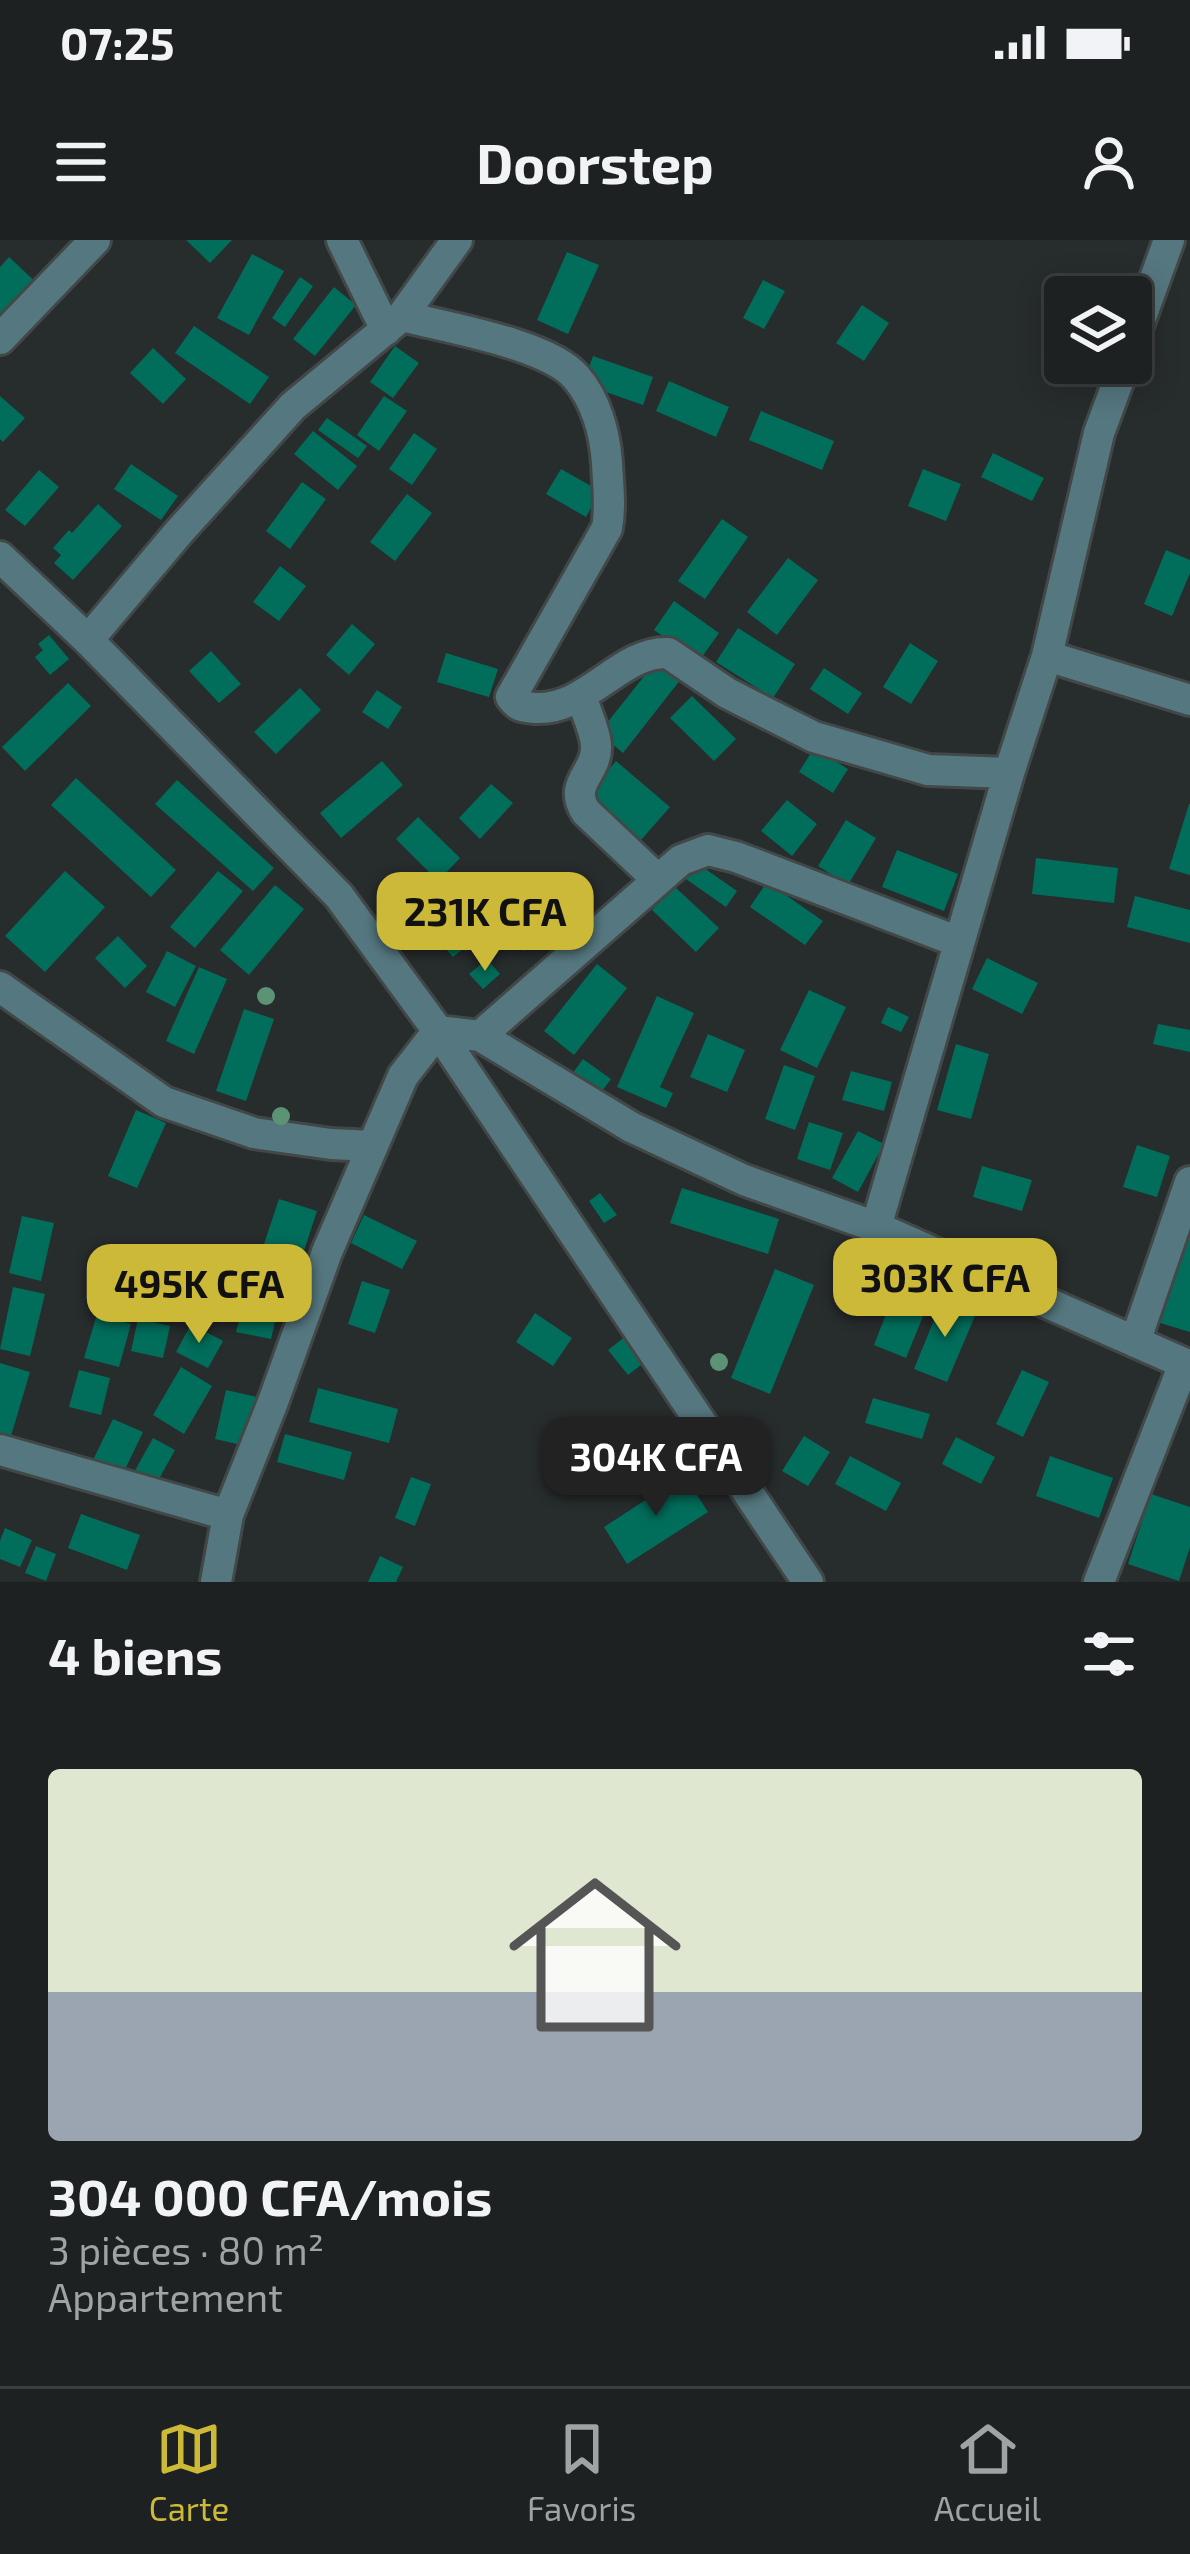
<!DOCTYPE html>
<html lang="fr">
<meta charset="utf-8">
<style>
body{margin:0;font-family:"Exo 2",sans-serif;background:#25292a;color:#f1f3f6;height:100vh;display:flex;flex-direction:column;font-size:45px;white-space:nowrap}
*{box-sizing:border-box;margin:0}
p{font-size:39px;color:#a0a3a5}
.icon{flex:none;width:66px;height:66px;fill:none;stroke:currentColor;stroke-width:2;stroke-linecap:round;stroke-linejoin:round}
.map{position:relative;height:1342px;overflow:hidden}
.drawer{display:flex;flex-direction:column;background:#1d2121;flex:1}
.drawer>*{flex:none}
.controls{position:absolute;left:1044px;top:36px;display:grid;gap:24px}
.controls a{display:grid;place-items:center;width:108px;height:108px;border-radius:12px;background:#1d2121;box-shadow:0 6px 30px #0003,0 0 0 3px #3b3e3f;font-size:60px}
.price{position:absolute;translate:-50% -102px;padding:0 27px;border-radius:24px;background:#cdb938;color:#111;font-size:39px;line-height:78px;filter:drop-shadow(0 3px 6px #0008)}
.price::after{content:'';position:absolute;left:50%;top:72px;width:36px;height:27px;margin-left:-18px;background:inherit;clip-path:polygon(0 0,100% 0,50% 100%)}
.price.current{background:#222;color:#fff}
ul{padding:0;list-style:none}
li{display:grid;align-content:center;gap:24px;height:636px;padding:0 48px}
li+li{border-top:3px solid #3b3e3f}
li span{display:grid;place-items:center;height:372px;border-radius:12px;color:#555}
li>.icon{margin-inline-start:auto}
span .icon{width:216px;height:216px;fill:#fffc;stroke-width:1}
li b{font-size:51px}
h2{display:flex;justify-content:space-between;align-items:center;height:144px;padding:0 48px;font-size:51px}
.status{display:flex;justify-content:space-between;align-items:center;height:84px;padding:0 60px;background:#1d2121;direction:ltr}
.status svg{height:33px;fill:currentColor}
header{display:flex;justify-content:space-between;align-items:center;height:156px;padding:0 48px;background:#1d2121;font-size:54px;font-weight:700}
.dock{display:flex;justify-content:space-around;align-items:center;height:168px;border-top:3px solid #3b3e3f;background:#1d2121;font-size:33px;color:#a0a3a5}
.dock a{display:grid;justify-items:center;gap:6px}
.dock .current{color:#cdb938}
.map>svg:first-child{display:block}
.building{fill:#006e5b}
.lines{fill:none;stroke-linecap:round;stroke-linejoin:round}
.minor-casing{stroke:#424747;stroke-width:36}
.minor{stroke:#55777f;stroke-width:30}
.tree{fill:#5c9374}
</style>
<div class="status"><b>07:25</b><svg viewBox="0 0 49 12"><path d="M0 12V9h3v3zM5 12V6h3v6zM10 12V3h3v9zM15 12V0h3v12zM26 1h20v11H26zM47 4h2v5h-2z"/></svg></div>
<header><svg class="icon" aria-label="menu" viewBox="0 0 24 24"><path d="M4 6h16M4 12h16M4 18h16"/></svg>Doorstep<svg class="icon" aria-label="person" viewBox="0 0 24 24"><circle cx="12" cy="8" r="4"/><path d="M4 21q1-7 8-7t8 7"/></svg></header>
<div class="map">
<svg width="1190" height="1342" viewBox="0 0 1190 1342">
<rect width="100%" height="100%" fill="#272c2c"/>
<path class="building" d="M186 0H232L210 23Z
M567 12 599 25 568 94 537 80Z
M252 14 284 31 249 95 217 78Z
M9 17 40 46 0 88V27Z
M300 37 313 46 285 87 272 78Z
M763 40 785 51 764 89 743 78Z
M334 47 356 65 315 116 293 99Z
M862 65 889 83 864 121 836 103Z
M194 86 269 137 250 164 175 113Z
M395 106 419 123 393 158 370 142Z
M153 108 186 139 163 164 130 133Z
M593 116 653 137 643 165 583 144Z
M669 141 729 167 716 197 656 171Z
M0 156 25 178 3 202 0 199Z
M384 156 407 171 379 211 357 195Z
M761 171 834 201 822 230 749 200Z
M327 178 367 206 358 218 318 190Z
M313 191 357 226 338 250 294 214Z
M414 193 437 209 412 245 389 229Z
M993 213 1044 238 1032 261 981 237Z
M131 224 178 256 161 280 114 249Z
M561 229 600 251 586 277 546 254Z
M923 229 961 244 946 281 908 266Z
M39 230 59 247 25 286 5 270Z
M302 242 326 259 290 309 266 291Z
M407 254 432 273 395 321 370 302Z
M98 264 122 286 73 340 54 323 61 315 53 308 69 290 72 293Z
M722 279 748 297 705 359 678 341Z
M1166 310 1190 320V333L1172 376 1144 364Z
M788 318 818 340 777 395 747 372Z
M280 326 306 346 279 381 253 362Z
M674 361 719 393 699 421 654 390Z
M352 384 375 404 349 435 326 415Z
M738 388 795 424 773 458 716 422Z
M49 395 69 419 50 435 35 417 43 410 38 404Z
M910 403 938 421 911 464 883 447Z
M211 411 241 444 219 463 189 431Z
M446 413 498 429 489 457 437 442Z
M657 420 681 439 623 513 599 493Z
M824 428 862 453 848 474 810 449Z
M68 443 91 466 25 531 2 507Z
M300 448 321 470 276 514 254 492Z
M377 450 402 467 388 489 362 472Z
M692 456 736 499 714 521 670 478Z
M814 508 848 529 833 553 799 532Z
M382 521 403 545 341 598 320 573Z
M616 521 670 567 641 600 587 555Z
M76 538 176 630 151 657 51 565Z
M177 540 274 628 253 651 155 564Z
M491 544 513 563 480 599 459 578Z
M787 560 817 584 792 616 761 591Z
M1189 564H1190V635L1169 629Z
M418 577 460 618 438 641 396 599Z
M846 580 876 598 848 645 818 626Z
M897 610 958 634 944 671 882 647Z
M1036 618 1118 628 1114 663 1032 654Z
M694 621 737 651 726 667 683 637Z
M65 631 105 667 45 732 5 696Z
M218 631 243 651 195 708 170 687Z
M767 642 823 681 805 705 750 667Z
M275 645 304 669 249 735 220 710Z
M674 646 719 688 696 712 652 670Z
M416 647 440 670 426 684 402 661Z
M504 652 543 694 524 711 486 669Z
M1135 656 1190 670V703L1127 687Z
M455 687 469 704 453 717 438 700Z
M118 696 147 726 125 748 95 718Z
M167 711 196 726 175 767 146 752Z
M987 718 1038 743 1022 774 972 749Z
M487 719 500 734 483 749 469 734Z
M597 724 627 748 574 815 544 791Z
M199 727 227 739 194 814 166 801Z
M809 750 846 767 817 828 780 810Z
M657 756 694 773 660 847 673 853 666 868 617 847Z
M888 767 909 777 901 792 881 783Z
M244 769 274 779 246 861 216 851Z
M1158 784 1190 790V812L1153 804Z
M708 794 745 810 727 852 690 837Z
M956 804 989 814 971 879 937 870Z
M583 819 611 839 602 851 590 842 585 849 569 838Z
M784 825 815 836 795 890 765 879Z
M851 831 892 842 884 871 842 860Z
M136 870 166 883 137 948 108 936Z
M809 882 843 893 830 930 797 919Z
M858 891 884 904 858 952 832 938Z
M1137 905 1170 916 1157 957 1123 947Z
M982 926 1032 940 1022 971 973 957Z
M682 948 779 979 768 1014 670 983Z
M600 953 617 975 604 983 589 961Z
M279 959 317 971 293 1044 255 1031Z
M364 975 417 1001 402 1029 351 1003Z
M22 976 54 983 41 1041 9 1033Z
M1185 993 1190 995V1092L1157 1082Z
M775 1029 814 1045 770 1154 731 1138Z
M362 1041 390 1050 375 1093 348 1084Z
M13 1047 45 1054 30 1116 0 1109Z
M895 1051 928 1064 906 1118 874 1105Z
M245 1054 280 1062 271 1099 236 1092Z
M943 1058 977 1071 947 1142 914 1129Z
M535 1073 572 1098 553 1126 516 1102Z
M97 1074 131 1084 119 1127 84 1118Z
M138 1079 170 1086 163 1118 131 1111Z
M191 1084 223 1101 208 1128 176 1112Z
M626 1096 646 1121 628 1135 608 1110Z
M0 1123 30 1132 11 1196 0 1193Z
M181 1127 212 1146 184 1194 153 1175Z
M79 1130 110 1138 101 1175 69 1167Z
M1022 1130 1049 1142 1023 1197 996 1184Z
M318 1148 398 1169 389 1203 309 1182Z
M226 1150 257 1157 246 1206 215 1199Z
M873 1158 930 1174 922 1199 865 1183Z
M113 1179 143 1192 120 1240 90 1226Z
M612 1179 631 1199 600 1228 581 1208Z
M285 1194 352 1212 344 1240 277 1222Z
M804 1196 830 1212 808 1246 782 1231Z
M956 1197 995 1217 981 1244 942 1224Z
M153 1198 175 1210 155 1246 133 1234Z
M850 1216 901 1243 886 1271 835 1244Z
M1050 1216 1113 1238 1099 1278 1036 1256Z
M684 1235 708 1272 627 1324 604 1287Z
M411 1237 431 1244 415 1286 395 1278Z
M1151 1254 1190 1267V1307L1179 1341 1128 1324Z
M81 1274 140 1295 127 1330 68 1308Z
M5 1288 32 1300 20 1327 0 1319V1301Z
M36 1306 56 1314 46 1341 25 1333Z
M380 1316 403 1327 396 1342H368Z"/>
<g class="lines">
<g class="minor-casing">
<path id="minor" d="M342 0 386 90
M402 76C445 87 548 104 576 137 596 160 605 193 607 223 608 245 611 266 607 288L511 457C518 467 523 467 535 468 587 471 620 411 668 413L727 453 814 497 928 530 1009 533
M0 99 95 0
M1131 105 1169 0
M0 317 88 400 339 656 438 791 808 1342
M88 400 179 292 293 166 402 76 457 0
M1047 416 1190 460
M581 455C585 471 595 489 596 505 598 533 567 543 586 572L657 639
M0 747 164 862 254 893 331 904 372 906
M480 796 681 620 708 610 736 617 959 702
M876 987 1009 533 1047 416 1099 193 1125 123
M1135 1102 1190 942
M0 1210 228 1275
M216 1342 228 1275 273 1162 327 1012 403 836 438 791 480 796 631 887 744 940 876 987 1190 1126
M1099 1342 1184 1124"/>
</g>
<use href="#minor" class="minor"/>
</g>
<g class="tree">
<circle cx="266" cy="756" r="9"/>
<circle cx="281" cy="876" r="9"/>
<circle cx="719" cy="1122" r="9"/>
</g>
</svg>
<div class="controls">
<a><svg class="icon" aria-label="layers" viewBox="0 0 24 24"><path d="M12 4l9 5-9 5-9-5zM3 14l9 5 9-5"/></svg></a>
</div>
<b class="price" style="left:485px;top:734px">231K CFA</b>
<b class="price" style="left:945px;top:1100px">303K CFA</b>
<b class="price" style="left:199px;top:1106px">495K CFA</b>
<b class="price current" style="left:656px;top:1279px">304K CFA</b>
</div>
<section class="drawer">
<h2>4 biens<svg class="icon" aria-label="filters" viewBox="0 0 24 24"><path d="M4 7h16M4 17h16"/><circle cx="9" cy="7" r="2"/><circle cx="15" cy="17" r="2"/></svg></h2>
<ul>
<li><span style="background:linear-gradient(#dfe7d0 60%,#9aa5b1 0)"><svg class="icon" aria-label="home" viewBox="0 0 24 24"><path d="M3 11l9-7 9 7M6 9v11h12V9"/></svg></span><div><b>304 000 CFA/mois</b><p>3 pièces · 80 m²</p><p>Appartement</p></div></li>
</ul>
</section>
<nav class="dock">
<a class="current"><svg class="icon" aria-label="map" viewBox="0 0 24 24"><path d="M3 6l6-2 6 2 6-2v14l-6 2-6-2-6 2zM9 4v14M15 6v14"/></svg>Carte</a>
<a><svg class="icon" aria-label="saved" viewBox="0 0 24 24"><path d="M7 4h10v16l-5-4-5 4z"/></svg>Favoris</a>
<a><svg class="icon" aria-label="home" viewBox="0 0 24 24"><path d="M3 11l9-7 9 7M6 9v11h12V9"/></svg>Accueil</a>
</nav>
